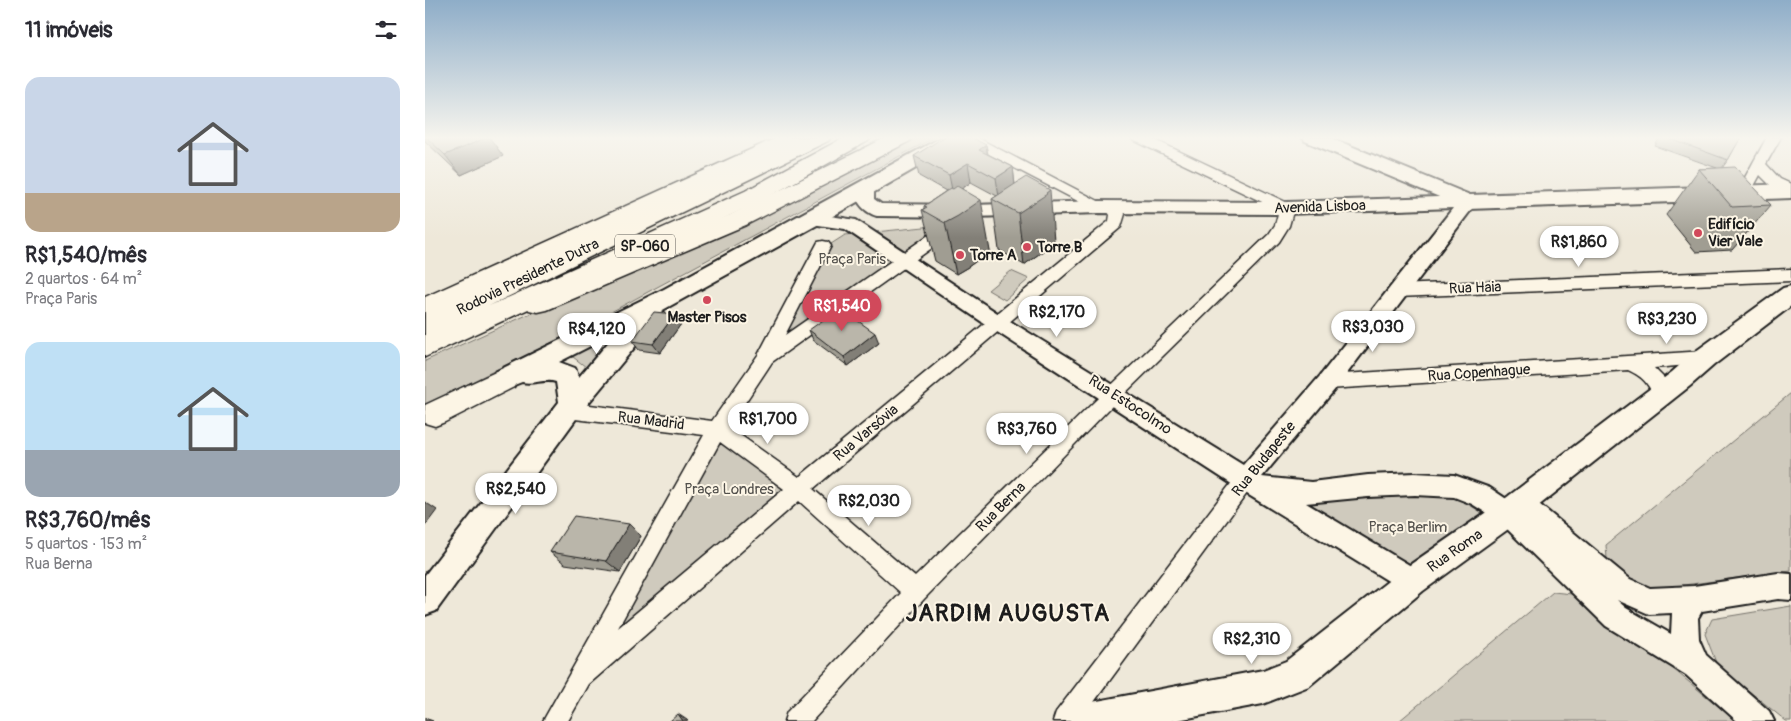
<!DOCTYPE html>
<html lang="pt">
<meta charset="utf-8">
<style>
body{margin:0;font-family:Pangolin,sans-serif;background:#f7f7f7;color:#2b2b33;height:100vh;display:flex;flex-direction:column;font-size:19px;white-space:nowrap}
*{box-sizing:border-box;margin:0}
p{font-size:16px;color:#7c7c81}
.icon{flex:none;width:28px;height:28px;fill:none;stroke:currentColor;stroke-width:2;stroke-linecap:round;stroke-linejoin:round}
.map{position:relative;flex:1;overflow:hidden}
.sheet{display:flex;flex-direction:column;background:#fff;width:425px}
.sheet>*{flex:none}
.price{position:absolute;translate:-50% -42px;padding:0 11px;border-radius:18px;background:#fff;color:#222;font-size:16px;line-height:32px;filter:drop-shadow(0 1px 2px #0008)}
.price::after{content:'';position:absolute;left:50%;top:30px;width:15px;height:11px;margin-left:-8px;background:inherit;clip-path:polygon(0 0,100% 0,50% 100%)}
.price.active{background:#d1495b;color:#fff}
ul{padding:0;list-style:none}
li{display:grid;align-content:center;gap:10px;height:265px;padding:0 25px}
li span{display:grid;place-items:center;height:155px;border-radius:15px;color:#555}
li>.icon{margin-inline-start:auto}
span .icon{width:90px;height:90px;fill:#fffc;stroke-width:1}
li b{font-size:21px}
h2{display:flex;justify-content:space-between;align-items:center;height:60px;padding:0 25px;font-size:21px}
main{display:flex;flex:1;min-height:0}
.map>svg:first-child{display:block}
.green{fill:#cfcabd;stroke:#76736c}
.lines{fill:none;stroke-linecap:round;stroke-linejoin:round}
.minor-casing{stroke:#1c1c1c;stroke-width:3}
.tertiary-casing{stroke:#1c1c1c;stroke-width:4}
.secondary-casing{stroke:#1c1c1c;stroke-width:4}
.primary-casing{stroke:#1c1c1c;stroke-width:3}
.motorway-casing{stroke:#1c1c1c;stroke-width:3}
.minor{fill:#fcf5e5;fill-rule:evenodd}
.tertiary{fill:#fcf5e5;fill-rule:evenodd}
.secondary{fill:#fcf5e5;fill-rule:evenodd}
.primary{fill:#fcf5e5;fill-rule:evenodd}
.motorway{fill:#fcf5e5;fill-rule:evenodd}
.wall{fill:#a09d92;stroke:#1c1c1c}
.shaded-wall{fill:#827f77;stroke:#1c1c1c}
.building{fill:#bab6aa;stroke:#1c1c1c}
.poi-dot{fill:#d1495b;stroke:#fcf5e5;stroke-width:2}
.labels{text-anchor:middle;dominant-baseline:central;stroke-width:4;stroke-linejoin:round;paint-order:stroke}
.shield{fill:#fcf5e5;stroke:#5f5d58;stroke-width:1}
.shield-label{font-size:14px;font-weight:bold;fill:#1c1c1c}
.street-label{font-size:15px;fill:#1c1c1c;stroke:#fcf5e5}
.poi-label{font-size:15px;font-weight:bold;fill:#1c1c1c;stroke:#fcf5e5;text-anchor:start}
.park-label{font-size:15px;fill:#52504c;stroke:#fcf5e5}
.near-district-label{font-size:24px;font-weight:bold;letter-spacing:1px;fill:#1c1c1c;stroke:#fcf5e5}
</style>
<main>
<section class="sheet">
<h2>11 imóveis<svg class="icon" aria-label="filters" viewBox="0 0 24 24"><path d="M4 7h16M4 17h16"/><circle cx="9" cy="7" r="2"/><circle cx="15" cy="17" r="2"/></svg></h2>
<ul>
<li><span style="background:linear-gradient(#c9d6e8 75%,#b9a48a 0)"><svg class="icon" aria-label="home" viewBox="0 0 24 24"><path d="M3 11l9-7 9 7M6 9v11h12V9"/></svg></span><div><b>R$1,540/mês</b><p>2 quartos · 64 m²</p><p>Praça Paris</p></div></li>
<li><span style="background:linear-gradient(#bfe0f5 70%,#9aa5b1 0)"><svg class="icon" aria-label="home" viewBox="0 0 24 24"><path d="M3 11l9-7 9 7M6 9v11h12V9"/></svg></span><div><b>R$3,760/mês</b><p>5 quartos · 153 m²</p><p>Rua Berna</p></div></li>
</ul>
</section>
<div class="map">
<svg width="1366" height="721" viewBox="0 0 1366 721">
<rect width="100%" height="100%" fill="#eee8d9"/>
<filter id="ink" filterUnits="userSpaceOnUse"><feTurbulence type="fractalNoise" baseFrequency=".02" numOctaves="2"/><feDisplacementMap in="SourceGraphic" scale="10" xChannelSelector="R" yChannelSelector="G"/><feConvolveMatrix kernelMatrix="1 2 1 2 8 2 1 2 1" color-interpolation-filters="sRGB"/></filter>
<g filter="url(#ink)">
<path class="green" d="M490 137H510L160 326 0 405V361L467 150Z
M519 225 357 338 406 244 420 235Z
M586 271 604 279 580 300 563 290Z
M168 345 174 350 161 367 148 357H144Z
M1366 393V571L1220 590 1198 579 1182 559 1181 545Z
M291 438 364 485 185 635Z
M1020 490 1066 518 985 575 875 507 880 500Z
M1128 592 1147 594 1182 626 1224 649 1311 721H974Z
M1366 606V721H1361L1292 665 1280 634 1287 619Z"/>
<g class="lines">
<g class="minor-casing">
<path id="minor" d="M534 137H551L681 205C690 199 696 206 700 214L696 227 388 489 490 577 671 400 844 234 850 225 854 210 708 140 706 137H724L867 205 869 208 864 226 854 242 683 410 499 599 387 721H359L362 712 476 593 374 501 164 684 143 721H118L279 435 142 418 135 415 133 410 135 405 142 402 287 421 333 355 393 242 398 241 403 242 406 246 360 335 518 225H528L531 229 528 233 347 362 304 427 374 477 684 221 685 215 681 209 675 212 670 210 536 140ZM295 442 359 489 193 628Z
M1342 137H1356L1341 164 1355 179 1366 184V195L1345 185 1335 175 1323 197H1313L1311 194Z
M1366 269V281L972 297 966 295 964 291 966 287 972 285Z
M1280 351 1286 353 1289 358 1286 363 1229 368 1239 378 1246 394 1243 399 1237 401 1231 399C1222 383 1220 378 1203 370L903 389 897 387 894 382 897 377 903 375Z
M821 470 828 473 831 479 828 485 655 721H628L631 712 814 473Z"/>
</g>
<g class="tertiary-casing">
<path id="tertiary" d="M440 182 446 184 449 188V199L456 204 547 205 675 201 862 202 1043 196 1049 198 1052 202 1049 206 911 388 837 477 886 482 943 475 990 473 1029 475 1065 488 1083 500 1085 495 1094 492 1103 495 1205 579 1225 588 1269 586 1353 573 1366 574V600L1353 599 1277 611 1273 618 1274 639 1281 655 1344 711 1349 721H1312L1261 675 1181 626 1074 521 1047 504 1029 497 990 495 943 497 881 503 996 572 1000 581 996 590 987 594 978 590 822 494 566 328 420 229 380 223 377 219 380 215 386 213 431 220 580 318 818 465 895 376 1028 208 862 214 675 213 547 217 452 216C439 212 425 198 434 184ZM1192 600 1224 614 1247 613 1246 634 1201 608Z"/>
</g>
<g class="secondary-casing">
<path id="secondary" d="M517 137H541L538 141 394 224 236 311 238 313 156 412 11 611 0 615V575L134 402 131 382C120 378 108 385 97 382L79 389 70 386 66 379 70 372 239 289ZM191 333 154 377 150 368 134 362Z
M877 137H904L1045 195 1366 184V198L1043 209 880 141Z
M1366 286V306L1289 365 1265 386 1093 522 998 591 884 686 838 704 747 721H639L644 709 656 704 838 670 861 661 976 571 1073 504 1247 372 1271 351 1358 288Z"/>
</g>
<g class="primary-casing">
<path id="primary" d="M353 137H380L377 141 0 318V297Z
M462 137H488L485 141 321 225 122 310 113 312 104 310 100 303 104 296 305 215Z
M79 368 89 371 93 379 89 387 20 422 10 426 0 423V405Z"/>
</g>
<g class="motorway-casing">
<path id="motorway" d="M379 137H406L403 141 64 306 320 191 420 137H446L443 141 336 201 0 357V315Z"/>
</g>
<use href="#minor" class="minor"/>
<use href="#tertiary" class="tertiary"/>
<use href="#secondary" class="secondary"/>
<use href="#primary" class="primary"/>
<use href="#motorway" class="motorway"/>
</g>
<path class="wall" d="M0 137H64L78 156 36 175 0 141Z
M1235 137H1316L1303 160 1297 168 1346 205 1307 250 1271 252 1241 215 1274 169 1292 168 1230 146Z
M561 145 563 154 588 167 590 185 629 241 626 243V245L599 265 574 250 567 199 572 196 546 182 537 189 565 251 543 267 531 274 510 261 497 210 499 208V206L521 191 494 176 489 156Z
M250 314 256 324 235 353 214 350 207 341Z
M384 330 454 343 423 366 388 340Z
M216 536 195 572 140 564 125 552Z"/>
<path class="shaded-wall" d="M63 137H64L78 156 36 175 20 155Z
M561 145 564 164 554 150Z
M543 163 546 182 528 195 524 175Z
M588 167 590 186 574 197 571 178Z
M625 190 629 241 626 243V245L599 265 593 213Z
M556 200 565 251 543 267 531 274 520 223Z
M250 314 256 324 235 353 228 344Z
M450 333 454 343 423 366 419 357Z
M0 502 12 510 0 526Z
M204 524 216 536 195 572 181 561Z
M253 714 262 720 263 721H258Z
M0 718 8 721H0Z"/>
<path class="building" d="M1 137H63L20 155Z
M519 137H546L561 145 554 150 588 167 571 178 543 163 524 175 489 156Z
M1240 137H1316L1303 160Z
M1310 167 1346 205 1307 207 1274 169Z
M601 177 625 190 621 193 622 194 593 213 567 199Z
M532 186 556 200 533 216 520 223 497 210 502 207 499 206 526 188 528 189Z
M415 308 450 333 419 357 384 330Z
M229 312 250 314 228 344 207 341Z
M149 516 204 524 181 561 125 552Z
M253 714 258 721H245Z"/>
</g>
<linearGradient id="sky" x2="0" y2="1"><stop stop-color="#8eadc8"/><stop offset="0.58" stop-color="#f7f5ee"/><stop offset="1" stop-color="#f7f5ee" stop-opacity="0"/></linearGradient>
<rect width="1366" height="238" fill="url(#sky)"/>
<g class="poi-dot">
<circle cx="1273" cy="233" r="5"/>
<circle cx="602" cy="247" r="5"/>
<circle cx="535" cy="255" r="5"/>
<circle cx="282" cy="300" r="5"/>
</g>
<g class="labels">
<rect class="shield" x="190" y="234.5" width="60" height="23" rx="4"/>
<g class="shield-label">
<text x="220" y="246">SP-060</text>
</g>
<g class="street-label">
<text transform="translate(895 207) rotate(-2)">Avenida Lisboa</text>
<text transform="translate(103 277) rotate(-26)">Rodovia Presidente Dutra</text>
<text transform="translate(1050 288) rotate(-2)">Rua Haia</text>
<text transform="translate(1054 373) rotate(-4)">Rua Copenhague</text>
<text transform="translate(705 405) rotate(33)">Rua Estocolmo</text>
<text transform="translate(226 421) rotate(7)">Rua Madrid</text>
<text transform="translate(441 433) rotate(-40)">Rua Varsóvia</text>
<text transform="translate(839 459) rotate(-51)">Rua Budapeste</text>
<text transform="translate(576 507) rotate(-45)">Rua Berna</text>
<text transform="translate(1030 551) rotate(-35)">Rua Roma</text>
</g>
<g class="poi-label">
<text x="1283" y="224">Edifício<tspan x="1283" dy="17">Vier Vale</tspan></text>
<text x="612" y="247">Torre B</text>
<text x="545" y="255">Torre A</text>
<text x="282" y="317" text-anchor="middle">Master Pisos</text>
</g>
<g class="park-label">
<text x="427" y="259">Praça Paris</text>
<text x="304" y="489">Praça Londres</text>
<text x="983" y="527">Praça Berlim</text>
</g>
<g class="near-district-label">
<text x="583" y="613">JARDIM AUGUSTA</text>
</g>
</g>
</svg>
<b class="price" style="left:1154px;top:268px">R$1,860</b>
<b class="price active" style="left:417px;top:332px">R$1,540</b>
<b class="price" style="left:632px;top:338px">R$2,170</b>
<b class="price" style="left:1242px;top:345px">R$3,230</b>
<b class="price" style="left:948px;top:353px">R$3,030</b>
<b class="price" style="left:172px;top:355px">R$4,120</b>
<b class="price" style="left:343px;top:445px">R$1,700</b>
<b class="price" style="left:602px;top:455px">R$3,760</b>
<b class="price" style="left:91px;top:515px">R$2,540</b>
<b class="price" style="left:444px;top:527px">R$2,030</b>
<b class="price" style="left:827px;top:665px">R$2,310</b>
</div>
</main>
